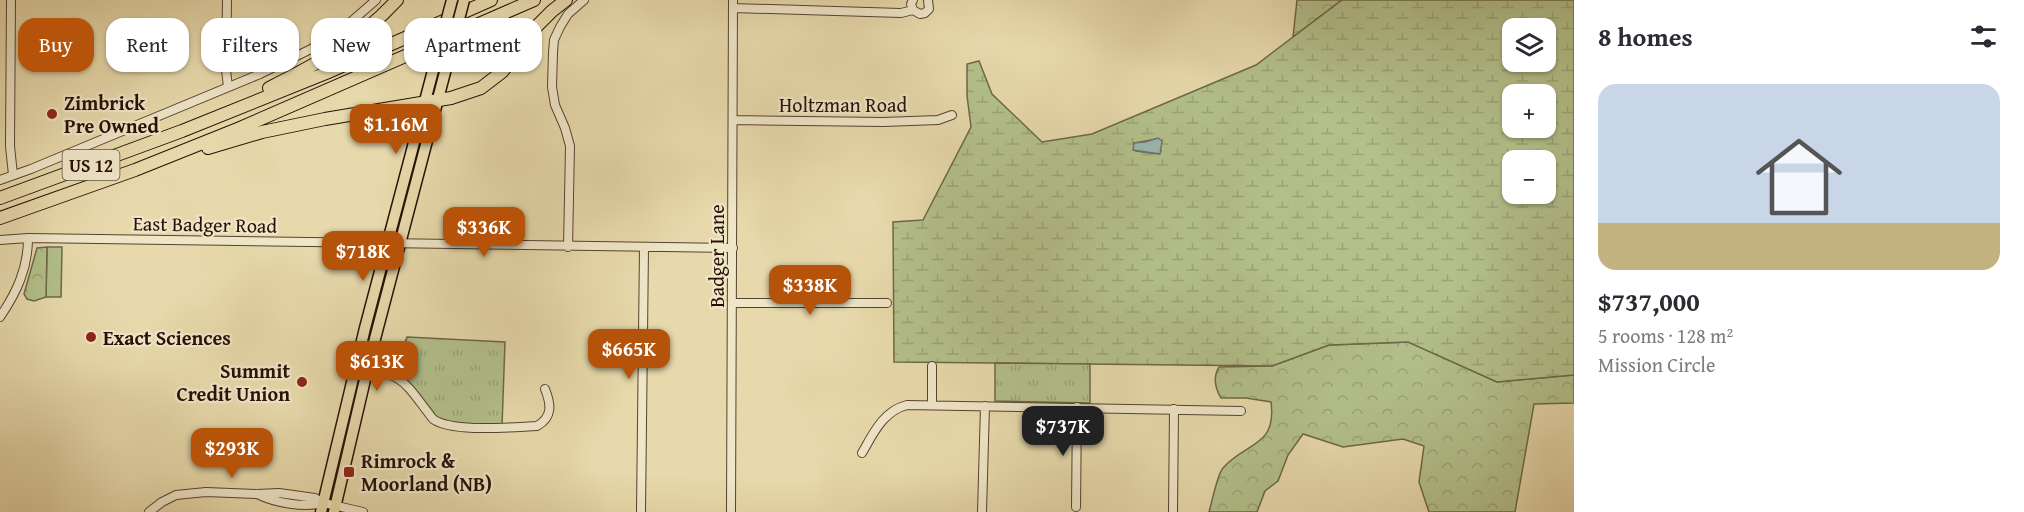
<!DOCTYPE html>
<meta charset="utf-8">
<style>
body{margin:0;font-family:"Gentium Book Plus",serif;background:#f2f2f3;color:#2b2b33;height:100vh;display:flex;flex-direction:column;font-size:22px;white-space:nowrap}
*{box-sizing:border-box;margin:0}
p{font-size:20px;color:#7c7c81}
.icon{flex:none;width:33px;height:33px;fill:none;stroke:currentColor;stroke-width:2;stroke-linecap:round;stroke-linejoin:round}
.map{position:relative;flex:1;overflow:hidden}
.sheet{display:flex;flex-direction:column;background:#fff;width:450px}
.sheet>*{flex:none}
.hud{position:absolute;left:18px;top:18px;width:570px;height:54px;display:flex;gap:12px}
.controls{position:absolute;left:1502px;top:18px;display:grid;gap:12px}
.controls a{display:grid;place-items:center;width:54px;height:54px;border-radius:12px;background:#fff;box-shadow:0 2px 4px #0004;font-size:30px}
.price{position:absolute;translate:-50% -51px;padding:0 14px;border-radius:12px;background:#b45309;color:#fff;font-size:20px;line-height:39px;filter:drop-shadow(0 2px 3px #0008)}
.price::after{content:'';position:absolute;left:50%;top:36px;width:18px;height:14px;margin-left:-9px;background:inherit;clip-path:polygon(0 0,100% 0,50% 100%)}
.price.selected{background:#222;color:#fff}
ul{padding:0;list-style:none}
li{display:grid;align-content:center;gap:12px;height:318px;padding:0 24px}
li+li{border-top:2px solid #e1e1e2}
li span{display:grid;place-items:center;height:186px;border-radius:18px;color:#555}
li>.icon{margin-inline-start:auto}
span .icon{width:108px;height:108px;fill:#fffc;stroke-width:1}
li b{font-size:26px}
h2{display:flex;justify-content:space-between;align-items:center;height:72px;padding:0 24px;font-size:26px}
.chip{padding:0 21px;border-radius:18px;background:#fff;box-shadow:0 2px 4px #0004;font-size:21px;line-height:54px}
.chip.selected{background:#b45309;color:#fff}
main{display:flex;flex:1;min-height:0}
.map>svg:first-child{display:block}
.green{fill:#b3c08b;stroke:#6d6848;stroke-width:1.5}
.forest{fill:url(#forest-crowns);stroke:#6d6848;stroke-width:1.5}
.wetland{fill:url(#wetland-marsh);stroke:#6d6848;stroke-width:1.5;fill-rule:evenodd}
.park{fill:url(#park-tufts);stroke:#6d6848;stroke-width:1.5}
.water{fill:#9ab8b3;stroke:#6c756e;stroke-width:1.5}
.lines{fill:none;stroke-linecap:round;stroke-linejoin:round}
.minor-casing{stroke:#57422f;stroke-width:10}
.major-casing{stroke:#271006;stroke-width:13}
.highway-casing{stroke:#271006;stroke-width:14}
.minor{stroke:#efe6c8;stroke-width:8}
.major{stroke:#e7d9ab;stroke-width:10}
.highway{stroke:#e7d9ab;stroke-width:12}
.major-bridge-casing{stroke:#271006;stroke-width:13;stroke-linecap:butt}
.major-bridge{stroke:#e7d9ab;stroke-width:10}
.poi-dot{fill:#8f2418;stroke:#efe6c8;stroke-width:2}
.labels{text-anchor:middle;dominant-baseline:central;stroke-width:4.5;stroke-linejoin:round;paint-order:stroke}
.shield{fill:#efe6c8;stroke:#635040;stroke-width:1.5}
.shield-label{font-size:18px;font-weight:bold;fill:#271006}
.poi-label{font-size:20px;font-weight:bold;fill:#271006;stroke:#efe6c8;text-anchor:start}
.street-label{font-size:20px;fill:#271006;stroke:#efe6c8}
</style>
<main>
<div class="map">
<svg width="1574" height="512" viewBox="0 0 1574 512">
<defs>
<pattern id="forest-crowns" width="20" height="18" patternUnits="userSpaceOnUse" patternTransform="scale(1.5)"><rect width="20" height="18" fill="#b3c08b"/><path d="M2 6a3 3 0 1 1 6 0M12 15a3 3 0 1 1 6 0" fill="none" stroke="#9aa476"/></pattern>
<pattern id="wetland-marsh" width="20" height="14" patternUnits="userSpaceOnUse" patternTransform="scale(1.5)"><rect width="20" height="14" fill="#b3c08b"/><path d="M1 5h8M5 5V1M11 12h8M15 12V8" fill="none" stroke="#9aa476"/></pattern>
<pattern id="park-tufts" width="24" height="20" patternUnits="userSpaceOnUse" patternTransform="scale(1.5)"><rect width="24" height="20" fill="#b3c08b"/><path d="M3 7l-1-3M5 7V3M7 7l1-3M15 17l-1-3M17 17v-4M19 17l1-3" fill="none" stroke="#9aa476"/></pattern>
</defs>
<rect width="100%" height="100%" fill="#e7d9ab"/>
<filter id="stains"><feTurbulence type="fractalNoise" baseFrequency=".00333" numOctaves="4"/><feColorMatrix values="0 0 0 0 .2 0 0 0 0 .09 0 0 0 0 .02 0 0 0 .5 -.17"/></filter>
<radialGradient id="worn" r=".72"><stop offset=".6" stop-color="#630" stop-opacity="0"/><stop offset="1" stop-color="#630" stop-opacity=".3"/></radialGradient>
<path class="green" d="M47 247H62L61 297H46Z"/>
<path class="forest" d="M1297 0H1342L1293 37Z
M47 247 46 297 34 301 27 299 24 294 37 248Z
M1409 342 1497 382 1574 375V403L1534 404 1515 512H1429L1419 482 1424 446 1403 439 1343 447 1303 434 1288 455 1278 481 1265 491 1257 512H1209C1212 502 1217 475 1223 468 1246 442 1277 447 1271 402L1246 398H1221C1215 388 1213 377 1219 367L1272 366 1329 345Z"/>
<path class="wetland" d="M1342 0H1574V375L1497 382 1408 342 1329 345 1272 366 894 362 893 222 923 220 971 127 967 96V64L979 61 992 94 1042 142 1092 134 1256 65ZM1512 28H1545V62H1512ZM1512 94H1545V128H1512ZM1156 139 1161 151 1159 154 1136 151 1134 143ZM1512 160H1545V194H1512Z"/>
<path class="park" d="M407 337 505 342 502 427 438 422 392 374Z
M995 363 1090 364V403L995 401Z"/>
<path class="water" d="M1158 138 1162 141 1160 154 1133 150 1134 143 1145 142Z"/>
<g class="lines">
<g class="minor-casing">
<path id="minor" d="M11 0 10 146 13 175
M227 0 226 70 228 87
M913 0 911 4 913 10 920 14 925 13 929 9 928 0
M733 8 901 13 913 10
M733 120 883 122 938 120 952 115
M0 180 31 169 260 74 311 49 345 27 376 0
M0 240 28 238 733 248
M568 247 570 146 565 128 555 105 552 87 553 52 554 40 560 27 568 14 584 0
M732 303H887
M0 317C17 292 28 268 28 238
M932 366V405
M355 367C405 373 404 382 433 419 452 433 512 427 537 426 553 417 551 404 545 389
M862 453C873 434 883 411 907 405L1241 411
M257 494C275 503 305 508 324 503
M1076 507 1077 407
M149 512 162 502 176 495 206 492 257 494 279 493 315 498 324 503 363 512
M641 512 644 247
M731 512 733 0
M982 512 985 406
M1173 512 1174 409"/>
</g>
<g class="major-casing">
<path id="major" d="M321 512 365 328 435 63
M334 512 371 354 449 57"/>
</g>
<g class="highway-casing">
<path id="highway" d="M269 88C319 63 358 42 397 0
M391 111C402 112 416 113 418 125
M208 148 262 132 325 119 451 98 481 88 502 72 537 26 552 11 566 0
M0 198 182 131 326 73 491 0
M0 218 135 170 240 128 534 0"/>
</g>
<use href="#minor" class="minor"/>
<use href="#major" class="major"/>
<use href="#highway" class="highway"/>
<g class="major-bridge-casing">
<path id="major-bridge" d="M449 57 464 0
M435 63 452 0"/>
</g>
<use href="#major-bridge" class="major-bridge"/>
</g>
<g class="poi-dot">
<circle cx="52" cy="114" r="6"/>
<circle cx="91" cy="337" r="6"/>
<circle cx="302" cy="382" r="6"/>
<rect x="343" y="466" width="12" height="12" rx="3"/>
</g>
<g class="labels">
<rect class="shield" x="62.5" y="150" width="57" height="30" rx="4.5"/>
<g class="shield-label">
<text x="91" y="165">US 12</text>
</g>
<g class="poi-label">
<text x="64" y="102">Zimbrick<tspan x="64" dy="23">Pre Owned</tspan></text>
<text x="103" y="337">Exact Sciences</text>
<text x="290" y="370" text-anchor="end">Summit<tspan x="290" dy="23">Credit Union</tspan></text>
<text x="361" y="460">Rimrock &amp;<tspan x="361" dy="23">Moorland (NB)</tspan></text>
</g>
<g class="street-label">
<text x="843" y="104">Holtzman Road</text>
<text transform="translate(205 224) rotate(1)">East Badger Road</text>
<text transform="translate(716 256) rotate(-90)">Badger Lane</text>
</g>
</g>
<rect width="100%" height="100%" filter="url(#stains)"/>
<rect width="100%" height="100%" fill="url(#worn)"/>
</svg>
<div class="controls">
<a><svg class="icon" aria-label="layers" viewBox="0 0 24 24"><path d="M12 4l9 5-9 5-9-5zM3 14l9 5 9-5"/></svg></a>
<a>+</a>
<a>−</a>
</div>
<b class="price" style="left:396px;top:155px">$1.16M</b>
<b class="price" style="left:484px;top:258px">$336K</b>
<b class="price" style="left:363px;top:282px">$718K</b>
<b class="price" style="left:810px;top:316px">$338K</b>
<b class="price" style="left:629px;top:380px">$665K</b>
<b class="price" style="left:377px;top:392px">$613K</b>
<b class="price selected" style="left:1063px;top:457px">$737K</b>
<b class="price" style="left:232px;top:479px">$293K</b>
<div class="hud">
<a class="chip selected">Buy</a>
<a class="chip">Rent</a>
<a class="chip">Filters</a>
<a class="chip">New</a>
<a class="chip">Apartment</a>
</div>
</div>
<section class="sheet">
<h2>8 homes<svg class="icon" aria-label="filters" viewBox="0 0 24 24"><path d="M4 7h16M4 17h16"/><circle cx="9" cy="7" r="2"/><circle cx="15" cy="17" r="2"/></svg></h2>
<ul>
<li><span style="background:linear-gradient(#c9d6e8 75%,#c2b280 0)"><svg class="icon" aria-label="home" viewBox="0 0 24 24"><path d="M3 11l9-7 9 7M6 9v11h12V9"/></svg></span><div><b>$737,000</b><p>5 rooms · 128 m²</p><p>Mission Circle</p></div></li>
</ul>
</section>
</main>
